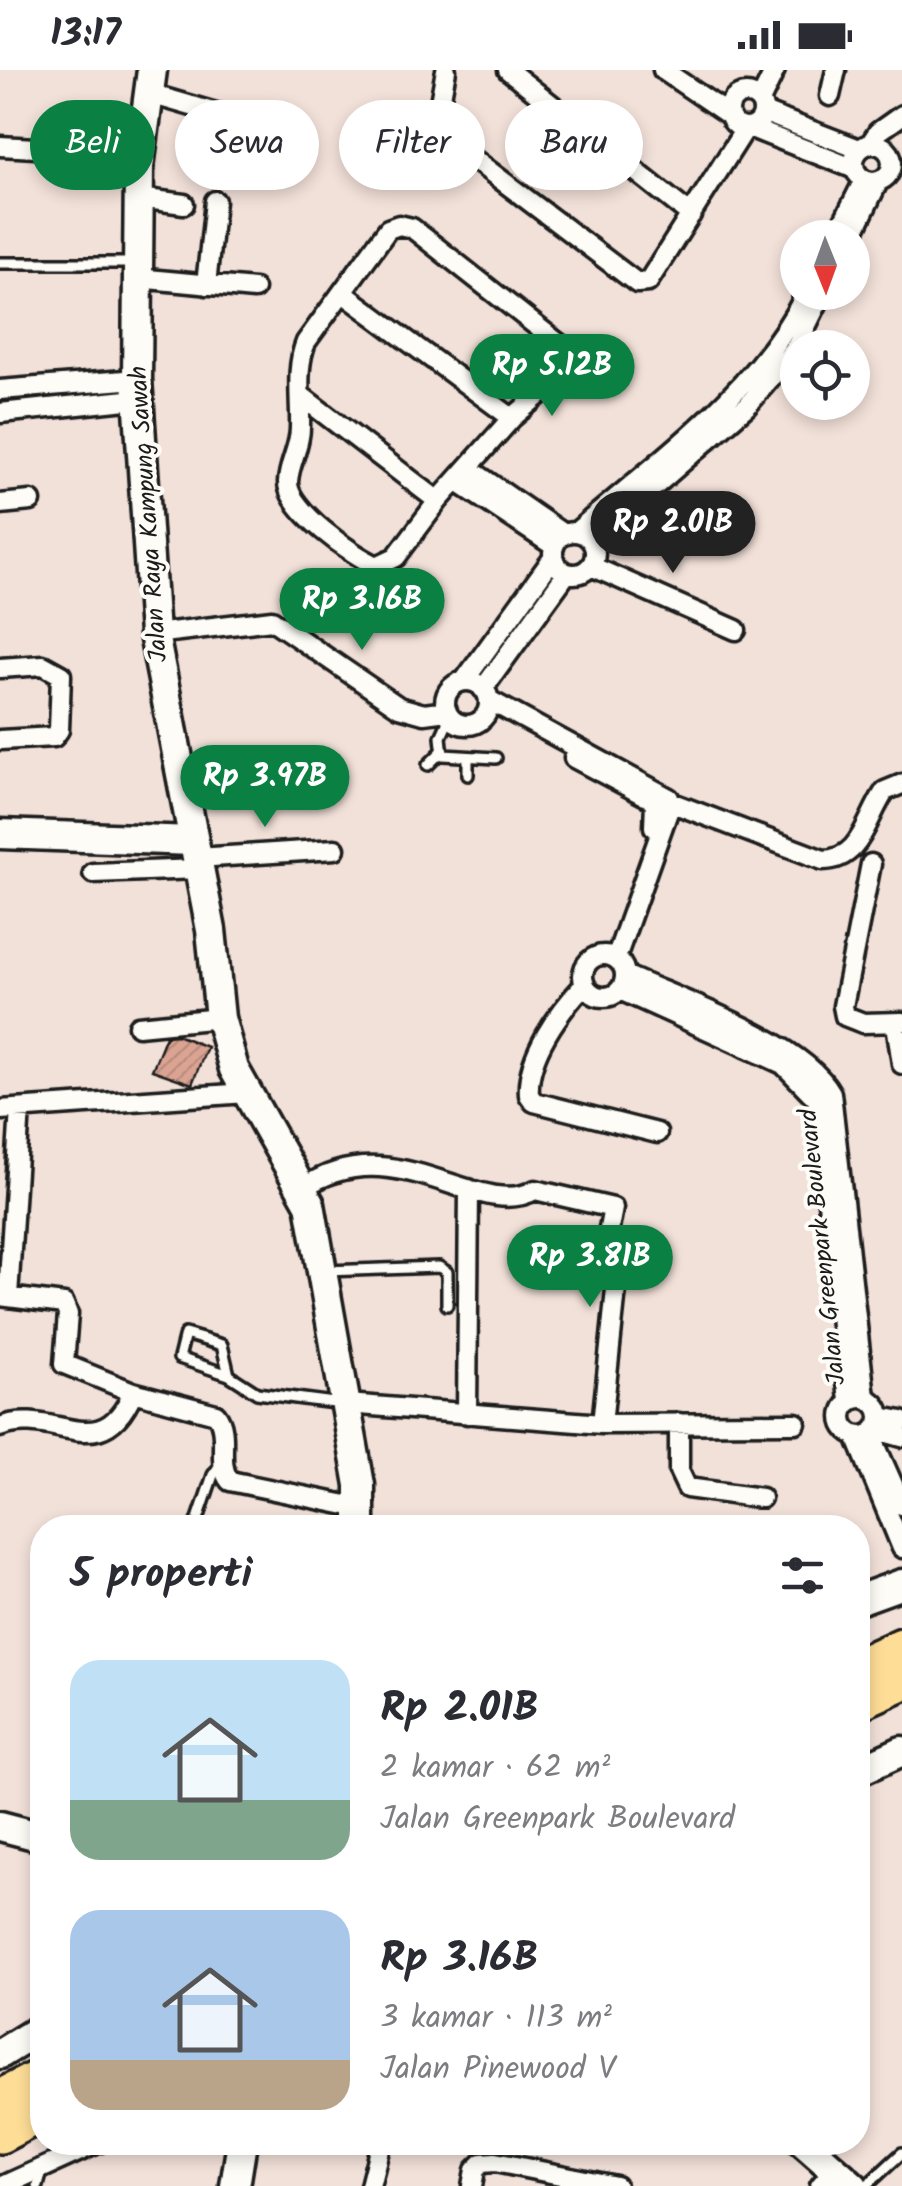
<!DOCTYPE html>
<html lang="id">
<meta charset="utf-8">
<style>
body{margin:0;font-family:Kalam,sans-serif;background:#f2f2f3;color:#2b2b33;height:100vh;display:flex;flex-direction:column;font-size:38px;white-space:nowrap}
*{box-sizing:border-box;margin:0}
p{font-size:32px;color:#7c7c81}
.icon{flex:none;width:55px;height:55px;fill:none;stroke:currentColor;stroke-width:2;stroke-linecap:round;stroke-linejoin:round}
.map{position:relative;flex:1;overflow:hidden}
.drawer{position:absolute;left:30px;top:1445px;width:840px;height:640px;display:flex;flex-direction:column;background:#fff;border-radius:40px;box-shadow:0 5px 15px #0003}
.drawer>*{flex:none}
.guide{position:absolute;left:30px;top:30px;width:842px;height:90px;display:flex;gap:20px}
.needle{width:65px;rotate:179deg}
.fabs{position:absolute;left:780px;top:150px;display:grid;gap:20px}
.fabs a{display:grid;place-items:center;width:90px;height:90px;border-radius:50%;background:#fff;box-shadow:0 5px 15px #0003;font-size:50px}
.price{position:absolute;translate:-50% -85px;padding:0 22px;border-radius:35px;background:#0b8043;color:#fff;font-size:32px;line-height:65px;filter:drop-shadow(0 2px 5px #0008)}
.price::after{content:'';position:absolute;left:50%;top:60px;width:30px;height:22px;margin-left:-15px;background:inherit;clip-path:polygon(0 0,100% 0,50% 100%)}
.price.current{background:#222;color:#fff}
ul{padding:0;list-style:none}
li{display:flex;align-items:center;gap:30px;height:250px;padding:0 40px}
li span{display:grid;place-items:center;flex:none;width:280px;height:200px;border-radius:30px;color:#555}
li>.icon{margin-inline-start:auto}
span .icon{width:120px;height:120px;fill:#fffc;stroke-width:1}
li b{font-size:42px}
h2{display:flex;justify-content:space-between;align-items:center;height:120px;padding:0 40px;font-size:42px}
.chip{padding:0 35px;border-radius:45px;background:#fff;box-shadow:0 5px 15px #0003;font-size:35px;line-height:90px}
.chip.current{background:#0b8043;color:#fff}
.status{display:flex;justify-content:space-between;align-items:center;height:70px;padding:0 50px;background:#fff;direction:ltr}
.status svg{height:28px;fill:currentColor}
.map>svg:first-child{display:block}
.building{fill:url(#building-hatch);stroke:#1c1c1c;stroke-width:2.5}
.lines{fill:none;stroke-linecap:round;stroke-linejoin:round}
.lane-casing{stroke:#1c1c1c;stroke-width:16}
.street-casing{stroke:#1c1c1c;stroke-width:25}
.secondary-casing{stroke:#1c1c1c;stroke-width:35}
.highway-casing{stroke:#1c1c1c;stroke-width:42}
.lane{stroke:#fdfcf7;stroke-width:9}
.street{stroke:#fdfcf7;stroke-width:18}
.secondary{stroke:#fdfcf7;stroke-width:28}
.highway{stroke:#fedd96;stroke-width:35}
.labels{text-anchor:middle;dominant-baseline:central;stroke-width:8;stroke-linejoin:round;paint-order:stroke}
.street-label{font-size:25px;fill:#1c1c1c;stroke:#fdfcf7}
</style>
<div class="status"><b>13:17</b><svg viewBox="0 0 49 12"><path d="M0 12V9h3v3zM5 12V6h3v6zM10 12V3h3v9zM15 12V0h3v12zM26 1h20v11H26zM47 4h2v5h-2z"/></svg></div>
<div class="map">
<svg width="902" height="2116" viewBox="0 0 902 2116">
<defs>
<pattern id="building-hatch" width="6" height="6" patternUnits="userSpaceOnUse" patternTransform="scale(2.5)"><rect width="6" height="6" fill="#daa392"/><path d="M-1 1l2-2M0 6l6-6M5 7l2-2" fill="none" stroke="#ba8c7d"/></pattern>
</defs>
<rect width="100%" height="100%" fill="#f2e1d9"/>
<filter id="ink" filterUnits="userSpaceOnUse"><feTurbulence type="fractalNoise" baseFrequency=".01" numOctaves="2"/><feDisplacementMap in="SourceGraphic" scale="20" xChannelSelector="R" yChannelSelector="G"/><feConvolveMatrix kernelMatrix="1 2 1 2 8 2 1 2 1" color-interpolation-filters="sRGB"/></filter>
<g filter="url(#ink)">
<path class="building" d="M177 965 207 977 192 1014 152 1000 166 966Z"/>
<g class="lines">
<g class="lane-casing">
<path id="lane" d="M0 193H134
M450 647 441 667 443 685 496 688
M468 689V705
M428 695 442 681
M325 1201 439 1197 447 1202V1235
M229 1305 222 1275 185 1264 179 1288 229 1305 257 1323 342 1334
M195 1458 213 1405 222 1392
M38 2116 42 2101
M866 2116 902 2083"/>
</g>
<g class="street-casing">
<path id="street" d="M446 0 437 49 442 65 637 213 648 212 745 59
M508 0 691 145
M663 0 729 45
M147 23 233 48
M729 41a17 17 0 1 1 34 0a17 17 0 1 1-34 0Z
M830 26 836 0
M760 31 775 0
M763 42 859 79
M751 58 855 99
M854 93a19 19 0 1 1 38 0a19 19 0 1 1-38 0Z
M870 74 878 62 902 45
M0 76 141 84
M139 128 184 134
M399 155 412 158 567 280 573 296 512 348 438 431 396 487 377 496C352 485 287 439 288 412 289 393 300 377 300 358 301 330 295 299 306 272L388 159Z
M835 168 864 110
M851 168 878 112
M137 208 254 219
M206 215 215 131
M343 223 512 348
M0 320 137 309
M300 325 438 431
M0 343 137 329
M468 398 563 464
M456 411 554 476
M0 434 31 431
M553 483a21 21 0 1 1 42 0a21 21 0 1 1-42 0Z
M576 462C660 389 756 323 807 222
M592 471 748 335 796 277 823 222
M591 496 736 560
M154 564 272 550 399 637 424 644 447 641
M0 598 43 595 61 605 59 660 54 667 0 670
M464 611 553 488
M445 633a22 22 0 1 1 44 0a22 22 0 1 1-44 0Z
M483 619 567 503
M489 630 669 728V739L616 888
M574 688 655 731 654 757
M180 704 305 694
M670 732 823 790C861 790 866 749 885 721L902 714
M197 788 335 779
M871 794 843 936 845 946 863 953 902 952
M93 803 199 799
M583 906a21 21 0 1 1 42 0a21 21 0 1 1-42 0Z
M625 905C682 931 802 971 831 1023L865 1327
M584 915C559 942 526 986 529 1025L534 1032 657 1063
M620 920 783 994 817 1029 849 1331
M896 954 902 994
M138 956 220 948
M0 1040 247 1023
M303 1118C394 1056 479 1152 535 1120L613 1138 606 1174 618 1200 602 1354
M0 1226 64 1234 68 1244 64 1294 133 1322 216 1344C231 1363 215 1393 230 1411L361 1438
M8 1226 20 1039
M842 1347a19 19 0 1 1 38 0a19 19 0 1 1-38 0Z
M347 1334 602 1354 796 1353
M467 1344 469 1119
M881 1347 902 1351
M679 1353V1401L687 1418 761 1428
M0 1357C53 1336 101 1398 133 1322
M877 1360 902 1367
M871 1365 902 1435
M856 1366 902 1478
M3 2116 100 2072
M370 2116 381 2072
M472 2116 475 2100 482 2093 495 2092 616 2116
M820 2116 834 2100"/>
</g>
<g class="secondary-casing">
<path id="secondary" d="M152 0 139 97 137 309 154 564 211 860 220 948 234 999 310 1134 360 1415V1458
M0 764 193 771
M858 1530 902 1514
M858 1701 902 1681
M0 1756 42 1767
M0 1984 42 1958
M803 2072 853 2116
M235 2116 242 2072"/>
</g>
<g class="highway-casing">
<path id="highway" d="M858 1596 902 1576
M858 1632 902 1612
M0 2028 42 2006
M0 2065 42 2043"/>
</g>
<use href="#lane" class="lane"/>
<use href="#street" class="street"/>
<use href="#secondary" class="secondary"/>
<use href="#highway" class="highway"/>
</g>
</g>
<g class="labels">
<g class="street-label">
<text transform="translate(149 444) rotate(-94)">Jalan Raya Kampung Sawah</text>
<text transform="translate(823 1177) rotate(-96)">Jalan Greenpark Boulevard</text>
</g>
</g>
</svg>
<div class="fabs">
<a><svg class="needle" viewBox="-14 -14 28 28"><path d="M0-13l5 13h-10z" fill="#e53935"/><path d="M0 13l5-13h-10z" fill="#7c7c81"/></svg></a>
<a><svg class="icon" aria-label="locate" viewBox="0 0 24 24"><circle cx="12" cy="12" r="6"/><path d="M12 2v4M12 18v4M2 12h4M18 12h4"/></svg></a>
</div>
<b class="price" style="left:552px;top:349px">Rp 5.12B</b>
<b class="price current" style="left:673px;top:506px">Rp 2.01B</b>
<b class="price" style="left:362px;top:583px">Rp 3.16B</b>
<b class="price" style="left:265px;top:760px">Rp 3.97B</b>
<b class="price" style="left:590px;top:1240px">Rp 3.81B</b>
<div class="guide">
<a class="chip current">Beli</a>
<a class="chip">Sewa</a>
<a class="chip">Filter</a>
<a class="chip">Baru</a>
</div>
<section class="drawer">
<h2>5 properti<svg class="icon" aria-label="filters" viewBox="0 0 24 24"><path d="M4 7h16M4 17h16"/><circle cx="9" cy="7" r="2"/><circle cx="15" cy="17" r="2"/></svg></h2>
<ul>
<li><span style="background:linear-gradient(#bfe0f5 70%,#7fa58c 0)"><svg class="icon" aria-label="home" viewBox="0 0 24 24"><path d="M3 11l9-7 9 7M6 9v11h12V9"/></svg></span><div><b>Rp 2.01B</b><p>2 kamar · 62 m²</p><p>Jalan Greenpark Boulevard</p></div></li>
<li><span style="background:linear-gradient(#a9c7e8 75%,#b9a48a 0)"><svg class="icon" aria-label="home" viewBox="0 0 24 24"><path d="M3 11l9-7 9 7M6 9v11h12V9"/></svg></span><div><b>Rp 3.16B</b><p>3 kamar · 113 m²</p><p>Jalan Pinewood V</p></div></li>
</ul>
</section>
</div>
